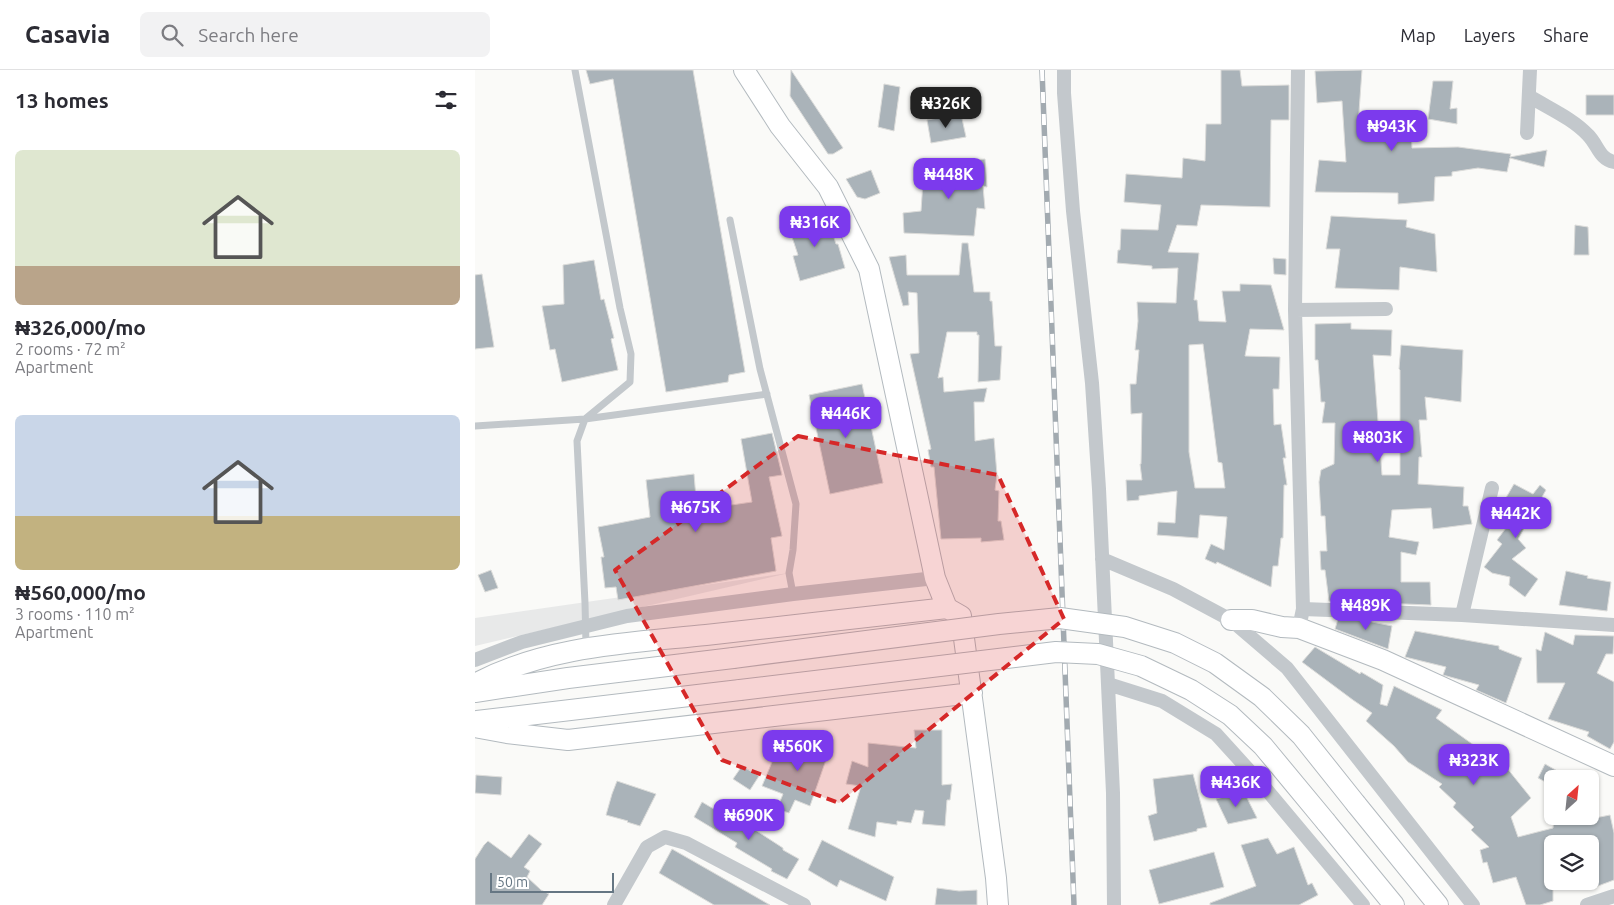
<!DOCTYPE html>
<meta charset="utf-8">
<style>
body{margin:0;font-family:Ubuntu,sans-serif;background:#f2f2f3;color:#2b2b33;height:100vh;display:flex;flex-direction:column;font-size:19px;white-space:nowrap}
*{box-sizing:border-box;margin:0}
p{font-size:16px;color:#7c7c81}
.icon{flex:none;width:28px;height:28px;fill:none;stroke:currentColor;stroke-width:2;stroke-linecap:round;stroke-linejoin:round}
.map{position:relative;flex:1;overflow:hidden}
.side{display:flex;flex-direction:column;background:#fff;width:475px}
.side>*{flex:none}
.needle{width:32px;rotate:27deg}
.buttons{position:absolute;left:1069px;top:700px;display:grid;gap:10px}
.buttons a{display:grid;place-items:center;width:55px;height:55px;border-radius:8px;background:#fff;box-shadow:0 1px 4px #0004;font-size:25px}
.scale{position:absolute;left:15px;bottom:12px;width:124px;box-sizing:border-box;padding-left:5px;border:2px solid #657683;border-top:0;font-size:14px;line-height:18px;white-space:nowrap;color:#657683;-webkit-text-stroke:4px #fff;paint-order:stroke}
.price{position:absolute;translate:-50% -42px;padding:0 11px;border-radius:10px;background:#7c3aed;color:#fff;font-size:16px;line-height:32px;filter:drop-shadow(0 1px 2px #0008)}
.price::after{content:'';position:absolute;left:50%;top:30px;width:15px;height:11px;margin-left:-8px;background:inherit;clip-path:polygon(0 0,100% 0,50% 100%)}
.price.current{background:#222;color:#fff}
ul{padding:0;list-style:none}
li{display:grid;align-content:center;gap:10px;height:265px;padding:0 15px}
li span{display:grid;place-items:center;height:155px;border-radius:8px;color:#555}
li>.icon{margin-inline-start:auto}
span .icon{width:90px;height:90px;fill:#fffc;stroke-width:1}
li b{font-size:21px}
h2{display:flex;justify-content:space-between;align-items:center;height:60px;padding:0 15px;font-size:21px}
header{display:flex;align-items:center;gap:30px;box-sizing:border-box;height:70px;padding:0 25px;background:#fff;border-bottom:1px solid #e1e1e2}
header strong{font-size:24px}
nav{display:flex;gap:28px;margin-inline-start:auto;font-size:18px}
.search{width:350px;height:45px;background:#f2f2f3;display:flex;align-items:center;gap:12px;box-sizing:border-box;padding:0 18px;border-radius:8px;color:#7c7c81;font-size:19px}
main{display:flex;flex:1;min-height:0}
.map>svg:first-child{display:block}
.built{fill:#e8e9e9}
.building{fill:#aab3b9;stroke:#dcdcda;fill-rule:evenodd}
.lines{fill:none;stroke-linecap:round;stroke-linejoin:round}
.secondary-casing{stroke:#b3babf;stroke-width:22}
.lane{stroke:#c3c8cc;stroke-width:7}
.street{stroke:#c3c8cc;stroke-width:14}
.secondary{stroke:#fff;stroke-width:20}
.rail-casing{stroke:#a2aab0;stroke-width:5.5}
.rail{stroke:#fff;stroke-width:4;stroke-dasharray:11;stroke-linecap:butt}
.secondary-bridge-casing{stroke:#b3babf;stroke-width:22;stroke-linecap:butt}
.secondary-bridge{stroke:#fff;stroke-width:20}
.marked{fill:#d62828;fill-opacity:0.2;stroke:#d62828;stroke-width:4;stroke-dasharray:10 6;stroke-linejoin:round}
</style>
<header>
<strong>Casavia</strong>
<div class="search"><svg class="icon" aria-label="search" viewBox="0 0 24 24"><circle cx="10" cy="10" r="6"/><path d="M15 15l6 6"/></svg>Search here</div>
<nav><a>Map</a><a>Layers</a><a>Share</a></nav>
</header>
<main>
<section class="side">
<h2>13 homes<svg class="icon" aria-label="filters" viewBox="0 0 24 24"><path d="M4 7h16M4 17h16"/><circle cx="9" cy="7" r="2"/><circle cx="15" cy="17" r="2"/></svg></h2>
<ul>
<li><span style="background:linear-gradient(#dfe7d0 75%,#b9a48a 0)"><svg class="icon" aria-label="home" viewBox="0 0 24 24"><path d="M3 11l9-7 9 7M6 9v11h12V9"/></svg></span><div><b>₦326,000/mo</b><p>2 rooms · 72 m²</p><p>Apartment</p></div></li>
<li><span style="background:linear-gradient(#c9d6e8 65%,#c2b280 0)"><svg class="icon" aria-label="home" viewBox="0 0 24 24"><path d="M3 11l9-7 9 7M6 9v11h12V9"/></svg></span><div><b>₦560,000/mo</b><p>3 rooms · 110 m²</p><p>Apartment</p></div></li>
</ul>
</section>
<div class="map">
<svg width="1139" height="835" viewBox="0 0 1139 835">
<rect width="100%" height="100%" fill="#fafaf8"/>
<path class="built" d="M314 503 0 576V548Z"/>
<path class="building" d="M111 0H218L270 302 254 305 253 312 191 322 138 9 115 14Z
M316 0 368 78 358 84H353L315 26Z
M746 0H765L767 16 814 15V50H796L795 137 726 135 722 156 702 155 693 182 724 183 719 230H722L724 251 751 252 747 221H765V214L796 215 809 260 775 259 770 286 805 287 804 319H798L799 355 806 354 811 388H808L812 415H809L808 468H806L803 496H798L796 517 742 492 741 494 730 489 736 474 749 480 752 447 725 445 723 468 682 465 683 452 700 453 702 421 664 426V430L652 431 651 410H667L665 394H666L667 343 656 344 655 314H661L664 280H660L663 251 662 232 701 233 703 198 677 199V196L642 193 643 180H645L646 159 683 160 686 135 649 132 651 104 707 108 708 88 730 91 731 54H746ZM728 274 743 392 747 393 750 418H720L714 382V275Z
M887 0 883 56 936 58 937 78 983 77 1036 84 1035 87 1072 80 1069 97 1035 88 1032 102 1003 98 977 102V106L960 107 959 131 923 134V123L840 122 844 90 871 92 867 31 842 33 840 1Z
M958 11H978L975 39 982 38V54L953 49Z
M409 14 425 17 419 61 403 57Z
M1111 25H1139V45H1111Z
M486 44 491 67 456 73 452 50Z
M510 89 512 117 508 116 510 139 502 138 499 166 429 163 428 143 446 141 449 96 498 94V90Z
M396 100 405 123 390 129 382 127 371 109Z
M333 145 334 150 353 149 361 174H363L370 198 325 211 318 186 323 185 312 152Z
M856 146 932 150 931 157 960 164 962 202 925 197 924 220 860 218 865 179H851Z
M1100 155 1113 157 1114 185H1099Z
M487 173H493L499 222H515V231H517L520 276H527L525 310 503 312 504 265H502V262H472L463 308 468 307 469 322 512 318 509 332H499L500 371 519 368 522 405 520 420 524 421 523 451H526L529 470 506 472V468L466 469 459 397H456L453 380 456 379 435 284 444 283 442 223 433 222 434 235 428 236 414 187 431 185 432 205H484Z
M798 188 811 189V205L799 204Z
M119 190 126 230 129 229 139 268 136 269 143 300 87 312 80 279 75 280 67 236 89 234 88 195Z
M7 204 19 277 0 279V205Z
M876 253V259L917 260 916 286 898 285 907 405H925V300L924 299 926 275 988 280 986 332 950 327 952 350H944L947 387H944L943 414 989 417 988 436H993L997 454 958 459 956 438 917 440 914 467 944 472 941 485 926 482V512H955L956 535 854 531 850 500H846L845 481H852L850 446H846L844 412 846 400 859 394 860 353H847L850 332H846L843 290H840V254Z
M387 314 408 413 355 424 334 325Z
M297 363 307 405 294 407 307 466 296 468 301 501 143 530 141 517 130 518 126 487H129L123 457 175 447 171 410 219 404 222 440 277 432 266 369Z
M1039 414 1058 424 1065 415 1071 420 1043 469 1051 478 1037 489 1063 509 1050 527 1034 515 1035 507 1017 503 1009 497 1027 474 1022 470 1040 446 1025 438Z
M16 500 23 518 10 522 3 505Z
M1091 501 1113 506 1112 508 1136 512 1132 541 1084 535Z
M863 549 887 550 917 556 913 579 860 559Z
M940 561 1024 576V579L1047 588 1031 633 1001 620 1004 615 968 605 971 597 930 587Z
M1070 562 1098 575 1100 565 1139 566 1138 584H1131L1122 603 1139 612V672L1135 679 1112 666 1114 662 1073 649 1090 613H1062L1061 579 1066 581Z
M840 577 885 604 886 602 908 615 905 634 912 636 919 616 967 640 961 648 1000 676 1001 675 1017 685 1019 682 1056 728 1036 747 1043 767 1078 758 1079 746H1103L1100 752 1135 745 1139 763V810L1115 819V774H1078V831L1065 835H1051L1041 807 1018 813 1012 792 1008 793 1005 780 1014 777 996 760 999 757 978 737 981 733 964 717 967 714 933 692 919 676 891 651 897 643 878 630 827 592Z
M439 660H467V715L477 714 475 730H472L470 756 447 754 449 741 440 740 436 753 422 751V755L402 752 400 767 373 759 386 716 371 714 377 691 393 697V673L441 678Z
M310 671 356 672 355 687H352L335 736 320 730 314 743 302 739 308 724 287 716 300 685 311 689Z
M1070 694 1084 702 1080 709H1078L1076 715 1063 708Z
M267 696 284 706 275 720 258 709Z
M718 704 732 757 722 759V761L679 771 673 746 682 743 678 709Z
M1 705 27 707 26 725 0 723Z
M142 711 181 724 165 756 152 752 153 751 131 745 137 724Z
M769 722 782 748 753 754 741 729Z
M227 732 269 757 271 754 308 778V780L324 789 312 809 296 801 297 799 260 777 262 773 219 747Z
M54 764 67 774 49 797 55 801 52 807 66 820 74 824 67 835H0V789L9 775 13 771 36 788Z
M793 768 802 784 819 777 833 815 837 813 843 825 824 835H735V833L781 816 766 775Z
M347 770 419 807 411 831 365 810 362 817 333 800Z
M197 779 295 835H239L184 803Z
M739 782 749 817 684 834 674 800Z
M462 818 484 821 502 820V835H460Z"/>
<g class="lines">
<g class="secondary-casing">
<path id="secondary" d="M269 0 305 56 353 117 394 199 460 508 472 538 486 546 521 808 523 835
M756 550H777L807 557 824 558 908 590 1139 696
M0 614C70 576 154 573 231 565 311 556 392 547 472 538
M0 622 93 608 258 588
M2 651 265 620
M0 657 32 663 93 670 497 623
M881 734 963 835
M851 752 919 835"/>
</g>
<path class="lane" d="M100 0 145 238 156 284 155 312 110 349 102 371 110 533 111 576
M255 150 285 299 321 434 318 480 314 503 318 524
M0 356 110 349 292 324"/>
<path class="street" d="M589 0V23L598 141 617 313 624 419 638 723 639 835
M823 0 820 240 828 539 824 558
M1054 26C1073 38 1097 48 1113 65 1123 75 1124 89 1139 92
M1052 63 1055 0
M820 240 911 239
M627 489 698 519 756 550 812 598 998 835
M828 539 987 545 1139 555
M987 545 1017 418
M0 590 47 572 152 546 318 524 460 508
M633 614 687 631 741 664 791 719 888 835
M139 835 172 777 190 767 211 773 329 835
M1112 835 1139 826"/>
<use href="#secondary" class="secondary"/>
<g class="rail-casing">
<path id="rail" d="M567 0 599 835"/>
</g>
<use href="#rail" class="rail"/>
<g class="secondary-bridge-casing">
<path id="secondary-bridge" d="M258 588 524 554 585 548 650 557 700 573 740 593 787 627 826 665 881 734
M265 620 581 582 623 584 666 596 716 620 755 645 788 676 851 752"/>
</g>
<use href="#secondary-bridge" class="secondary-bridge"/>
</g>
<path class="marked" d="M323 366 523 405 589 549 364 733 247 690 140 500Z"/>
</svg>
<div class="buttons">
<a><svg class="needle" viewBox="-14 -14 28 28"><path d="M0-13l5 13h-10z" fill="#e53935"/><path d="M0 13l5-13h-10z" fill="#7c7c81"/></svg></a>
<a><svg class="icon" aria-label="layers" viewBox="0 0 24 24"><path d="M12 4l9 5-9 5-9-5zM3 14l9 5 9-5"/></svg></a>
</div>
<div class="scale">50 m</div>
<b class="price current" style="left:471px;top:59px">₦326K</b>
<b class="price" style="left:917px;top:82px">₦943K</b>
<b class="price" style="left:474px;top:130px">₦448K</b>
<b class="price" style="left:340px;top:178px">₦316K</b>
<b class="price" style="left:371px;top:369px">₦446K</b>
<b class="price" style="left:903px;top:393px">₦803K</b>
<b class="price" style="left:221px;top:463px">₦675K</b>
<b class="price" style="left:1041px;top:469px">₦442K</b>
<b class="price" style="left:891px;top:561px">₦489K</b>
<b class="price" style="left:323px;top:702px">₦560K</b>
<b class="price" style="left:999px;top:716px">₦323K</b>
<b class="price" style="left:761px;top:738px">₦436K</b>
<b class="price" style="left:274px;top:771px">₦690K</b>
</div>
</main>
